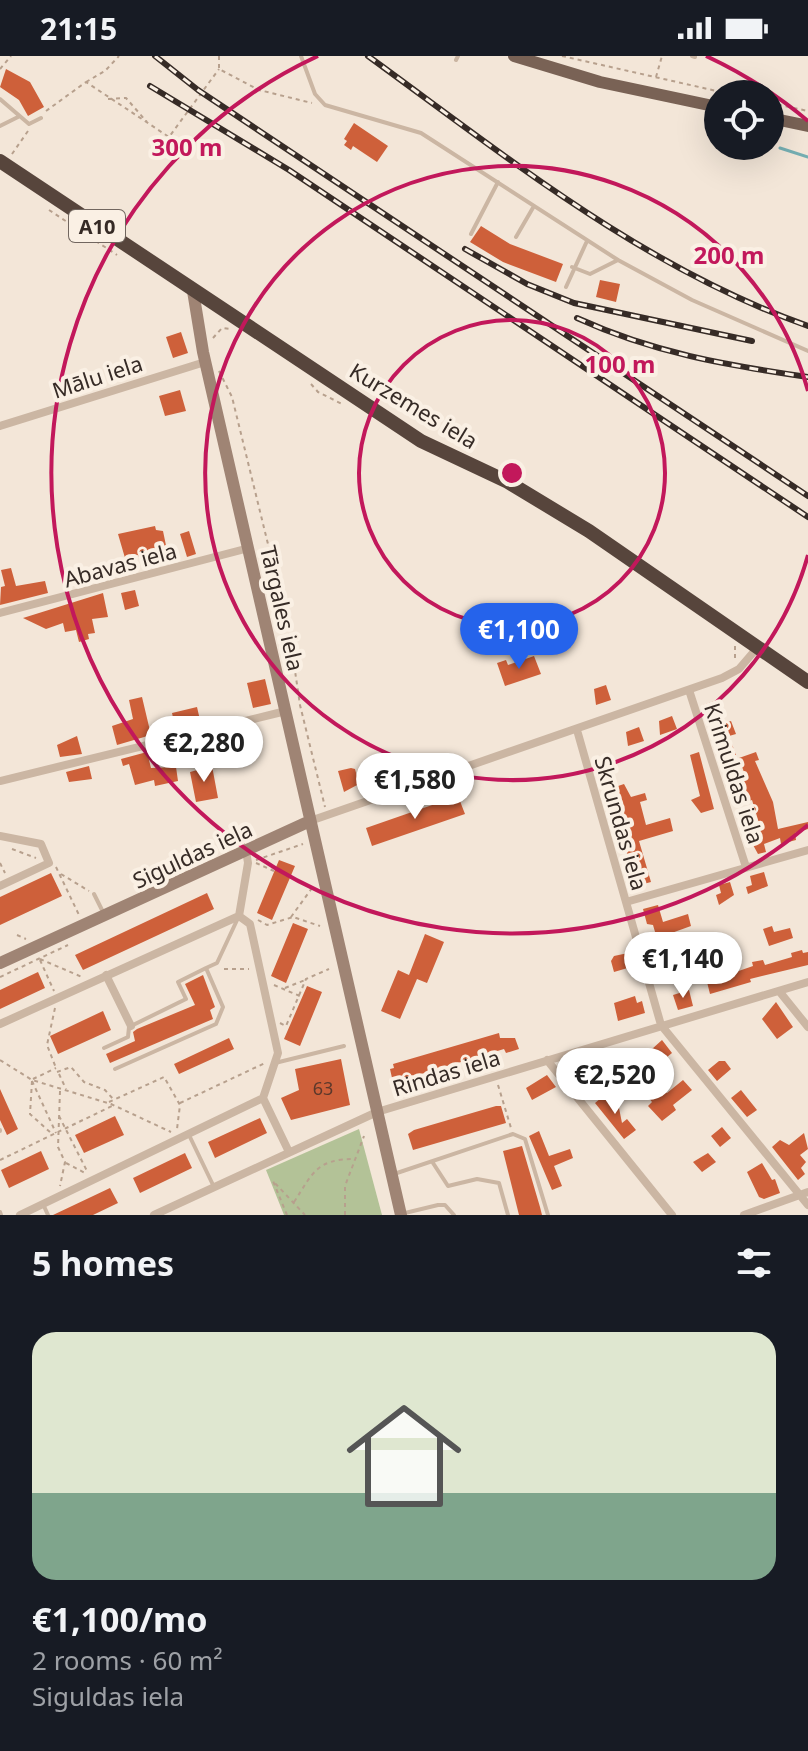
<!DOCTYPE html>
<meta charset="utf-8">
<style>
body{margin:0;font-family:"Noto Sans",sans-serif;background:#20242c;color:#f1f3f6;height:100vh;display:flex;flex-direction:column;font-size:30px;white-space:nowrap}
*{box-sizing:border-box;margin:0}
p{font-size:26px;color:#9ea1a6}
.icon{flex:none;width:44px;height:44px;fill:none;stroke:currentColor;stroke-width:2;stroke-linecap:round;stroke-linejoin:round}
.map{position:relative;height:1159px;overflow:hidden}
.panel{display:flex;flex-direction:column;background:#171b24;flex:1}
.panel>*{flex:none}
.buttons{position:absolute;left:704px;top:24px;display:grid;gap:16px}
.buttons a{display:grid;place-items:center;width:80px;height:80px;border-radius:50%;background:#171b24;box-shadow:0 8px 32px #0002;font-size:40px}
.price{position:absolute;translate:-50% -68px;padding:0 18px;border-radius:28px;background:#fff;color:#222;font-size:26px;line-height:52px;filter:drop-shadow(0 2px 4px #0008)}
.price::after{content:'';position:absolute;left:50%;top:48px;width:24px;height:18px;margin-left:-12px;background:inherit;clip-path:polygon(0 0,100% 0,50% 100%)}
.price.active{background:#2563eb;color:#fff}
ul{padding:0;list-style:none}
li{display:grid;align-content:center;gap:16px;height:424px;padding:0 32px}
li span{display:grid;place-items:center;height:248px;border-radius:24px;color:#555}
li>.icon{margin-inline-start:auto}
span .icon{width:144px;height:144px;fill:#fffc;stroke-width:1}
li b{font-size:34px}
h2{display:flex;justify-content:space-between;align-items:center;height:96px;padding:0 32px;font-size:34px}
.status{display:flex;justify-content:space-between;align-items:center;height:56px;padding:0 40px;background:#171b24;direction:ltr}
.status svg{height:22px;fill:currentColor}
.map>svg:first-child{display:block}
.green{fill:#b3c297}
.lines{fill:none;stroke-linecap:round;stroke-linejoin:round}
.stream{stroke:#75aeb2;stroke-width:3}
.building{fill:#ce603a}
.path{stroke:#b7a08d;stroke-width:2;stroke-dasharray:4 4;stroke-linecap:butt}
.lane{stroke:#cbb6a3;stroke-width:4}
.street{stroke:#cbb6a3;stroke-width:8}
.secondary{stroke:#9f8474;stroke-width:12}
.primary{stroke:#796255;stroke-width:12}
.highway{stroke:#57453c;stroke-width:14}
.rail-casing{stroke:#362b26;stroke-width:6}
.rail{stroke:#faf0e4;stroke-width:3;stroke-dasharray:9;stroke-linecap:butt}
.ring{fill:none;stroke:#c2185b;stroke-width:4}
.labels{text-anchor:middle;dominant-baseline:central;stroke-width:8;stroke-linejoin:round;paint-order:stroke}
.number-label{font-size:18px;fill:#5c382b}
.shield{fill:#faf0e4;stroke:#71665f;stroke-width:2}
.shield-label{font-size:20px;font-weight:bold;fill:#362b26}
.street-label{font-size:22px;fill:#362b26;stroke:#faf0e4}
.centre{fill:#c2185b;stroke:#faf0e4;stroke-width:4}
.ring-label{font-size:24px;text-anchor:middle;font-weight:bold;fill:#c2185b;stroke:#faf0e4;stroke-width:8;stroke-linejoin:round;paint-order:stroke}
</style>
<div class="status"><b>21:15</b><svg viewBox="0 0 49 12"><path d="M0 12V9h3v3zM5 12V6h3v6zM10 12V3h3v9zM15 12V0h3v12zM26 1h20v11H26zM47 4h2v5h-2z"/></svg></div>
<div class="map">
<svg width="808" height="1159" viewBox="0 0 808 1159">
<rect width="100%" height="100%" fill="#f3e6d8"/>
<path class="green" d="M359 1073 382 1159H284L266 1114Z"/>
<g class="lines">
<path class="stream" d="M780 92 808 101"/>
</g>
<path class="building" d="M6 13 30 26 44 51 28 60 19 44 0 31Z
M354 67 388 90 377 106 353 90 351 94 344 89 347 85 344 83Z
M481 170 510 188 563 208 556 226 503 206 470 186Z
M600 224 620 228 616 246 596 241Z
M181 276 188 297 173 302 166 281Z
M180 334 186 355 165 360 159 340Z
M155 470 156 474 163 475 169 504 157 507 156 503 142 508 138 499 125 502 118 478Z
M189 475 196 498 187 501 180 478Z
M11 512 16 530 45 525 48 537 0 549 1 531 5 530 1 514Z
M135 534 139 550 125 554 121 537Z
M103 537 108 561 92 563 95 577 88 578 89 583 79 586 76 574 65 576 63 567 46 573 23 562Z
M534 600 541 618 505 630 497 607 506 604 508 609Z
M265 623 271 648 253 652 247 627Z
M606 629 611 644 596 649 594 633Z
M142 641 151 679 117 689 112 670 133 663 129 644Z
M717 644 725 667 731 665 736 678 729 680 736 699 724 704 703 649Z
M197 651 200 664 175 671 172 657Z
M672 660 677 673 660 679 659 665Z
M639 671 644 685 628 690 626 676Z
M77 680 82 698 60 701 57 689Z
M147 696 151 712 176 711 178 725 155 730 154 724 135 729 129 708 123 710 121 703Z
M699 696 714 753 701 757 691 744 700 740 690 699Z
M756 696 759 704 755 705 773 746 778 773 808 766V773L795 777 796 784 781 788 780 782 764 788 766 796 758 798 747 778 759 767 752 744 741 748 740 744 736 745 730 729 732 723 745 719 739 702Z
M89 710 92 723 69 726 66 716Z
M212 710 218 742 196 746 190 716Z
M351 712 355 713 359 728 344 736 338 715Z
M624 728 631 741 645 737 647 744 640 746 646 769 670 762 673 775 639 785 651 826 636 830 617 762 622 760 609 733Z
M458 740 465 758 372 790 366 772Z
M279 804 295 810 272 864 257 857Z
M764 816 768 830 748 838 746 831 752 829 750 820Z
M51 817 62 840 0 869V841Z
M730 826 734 839 719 849 716 839 721 837 719 829Z
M207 837 214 853 83 914 75 899Z
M658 849 663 866 688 858 691 870 666 879 672 898 684 894 686 899 727 889 730 898 697 909 702 924 694 927 688 909 676 913 674 907 659 909 654 894 660 893 653 869 647 868 643 853Z
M293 867 308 873 286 927 271 920Z
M772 870 774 876 790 872 793 882 769 890 763 873Z
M425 878 444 886 427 927 417 923 400 963 381 955 398 914 409 919Z
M802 894 803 897 808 896V909L750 923 751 926 710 938 707 926 753 910 752 906 763 904 765 909 792 901 791 897Z
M628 897 631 911 614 916 611 905 614 900Z
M38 916 45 932 0 953V934Z
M203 919 215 951 210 954 213 963 110 1007 106 998 135 985 133 976 137 973 195 949 185 928Z
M307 930 322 936 300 990 284 983Z
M689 934 693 950 678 954 673 939Z
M635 940 637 947 642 945 645 957 618 965 614 947Z
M776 946 793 971 777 983 762 963Z
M103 955 111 974 58 998 50 980Z
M499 977 500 982H515L519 993 506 997 504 993 398 1025 392 1022 390 1013 394 1012 393 1008Z
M229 982 234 993 179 1018 174 1008Z
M662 984 672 997 651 1014 642 1002Z
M341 1003 350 1049 291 1064 281 1042 299 1034 295 1013Z
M719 1005H725L731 1013 717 1025 708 1014Z
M547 1019 556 1031 532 1044 526 1032Z
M683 1024 692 1034 673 1049 676 1054 662 1065 648 1050 652 1046 646 1038 661 1029 667 1037Z
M0 1033 18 1073 7 1079 0 1064Z
M741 1034 757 1054 747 1061 731 1042Z
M607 1037 619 1052 622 1067 627 1063 636 1074 624 1083 595 1047Z
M496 1050H501L506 1067 413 1094 408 1078 414 1074Z
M115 1060 124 1079 84 1097 75 1079Z
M260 1062 267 1077 215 1102 208 1086Z
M722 1071 731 1082 720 1091 711 1080Z
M539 1075 549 1100 570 1093 573 1102 554 1110 562 1130 552 1134 529 1080Z
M804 1077 808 1093 800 1099 806 1106 801 1112 805 1118 798 1124 772 1091 780 1084 789 1089Z
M522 1090 540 1151 542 1159H519L503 1095Z
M41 1095 49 1113 9 1132 1 1114Z
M185 1097 192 1112 140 1137 133 1122Z
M708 1097 716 1106 702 1116 693 1106Z
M762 1107 772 1124 775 1123 780 1137 764 1143 759 1141 747 1116Z
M110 1132 118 1147 93 1159H53Z"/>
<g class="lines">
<path class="path" d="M219 0V13L259 34 312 47
M562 0 730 38
M0 13 11 0
M656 21 662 0
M86 26 105 15 119 0
M108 43 126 42 147 66
M770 47 808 55
M46 55 86 26 169 81 219 13
M12 98 28 75
M49 154 117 199
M213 282 222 272 230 273
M219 315 232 341 289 574 300 649 325 751
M311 328 318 336 342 348
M735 602V589
M12 793 36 802
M256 804 303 788
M0 807 5 817
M256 807 274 815
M56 811 79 859
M61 818 89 835
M291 861 312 832
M258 864 267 869 293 861 320 870
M17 879 26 883
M40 903 82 921
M40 904 54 935
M224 913H249
M0 921 68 889
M274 929 302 941
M285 932 305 924
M55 952 47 989 56 1012
M280 967 286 970 306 923 329 913
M0 1004 32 1024 111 1048 171 1076
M57 1016 71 1011 84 1026 105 1034 114 1044
M59 1018 66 1033
M33 1023 56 1012
M32 1025 30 1058 51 1077
M32 1025 56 1077
M498 1029 511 1072
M60 1035 58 1091 65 1106 60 1130
M109 1046 164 1021 180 1049 177 1073
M180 1047 265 1007
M59 1060 87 1115
M0 1104 114 1049
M66 1107 85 1117
M294 1146C313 1117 316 1103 355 1103
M287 1159 273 1125 305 1159
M345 1159V1130L364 1080"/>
<path class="lane" d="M301 0 315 38 325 49 421 77 618 204 692 244 808 295
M692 0 695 1
M456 4 458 0
M0 43 29 68 41 62
M0 70 18 61
M471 178 498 126
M516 181 534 150
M572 211 590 218 618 204
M566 231 587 185
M237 773 245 793
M94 838 104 858
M104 992 128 981 129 971 186 943 178 926 206 912
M275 1007 344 990
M115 1013 216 968 223 951 206 912 217 907 238 862
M0 1074V1075
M189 1079 214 1131
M433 1107 448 1130 477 1123 499 1127 508 1159
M394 1118 513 1078 525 1083 548 1159
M43 1148 48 1159
M0 1156 1 1159
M401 1158 438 1149H445L454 1159"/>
<path class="street" d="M0 370 205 306
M0 557 249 492
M689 634 746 811
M577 674 661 969 808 1149
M0 725 286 655
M310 765 722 622 739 613 757 592
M0 780 41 788 49 807 0 830
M626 846 808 794
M106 919 131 970
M779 935 808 971
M0 968 239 860 248 807 246 794
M547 1004 672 1159
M263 1042 289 1096
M20 1159 263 1042 278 997 250 868 239 860
M154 1159 377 1056 808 926
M744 1159 808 1136"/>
<path class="secondary" d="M193 235 203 296 401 1159
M0 907 310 765"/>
<path class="primary" d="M514 0 600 26 718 51
M770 62 808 70"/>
<path class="highway" d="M0 105 421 385 508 426 589 475 808 626"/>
<g class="rail-casing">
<path id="rail" d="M155 0 198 34 808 440
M368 0C507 101 644 212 808 270
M150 30 289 114 808 461
M465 193 527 228 574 247 752 285
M577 262C654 297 725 309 808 321"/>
</g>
<use href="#rail" class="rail"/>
</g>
<g class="ring">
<circle cx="512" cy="417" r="153"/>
<path d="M808 499A307 307 0 1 1 808 335"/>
<path d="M808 769A460 460 0 1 1 318 0M706 0A460 460 0 0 1 808 65"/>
</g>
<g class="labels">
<g class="number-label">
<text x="323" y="1032">63</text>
</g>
<rect class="shield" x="69" y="154" width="56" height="32" rx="6"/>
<g class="shield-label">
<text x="97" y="170">A10</text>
</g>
<g class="street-label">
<text transform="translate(97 320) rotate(-18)">Mālu iela</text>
<text transform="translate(414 349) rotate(31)">Kurzemes iela</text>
<text transform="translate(120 508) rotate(-15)">Abavas iela</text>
<text transform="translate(283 552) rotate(77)">Tārgales iela</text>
<text transform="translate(735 717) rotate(72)">Krimuldas iela</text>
<text transform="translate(622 767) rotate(74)">Skrundas iela</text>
<text transform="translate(192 798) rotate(-25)">Siguldas iela</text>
<text transform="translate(446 1016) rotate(-17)">Rindas iela</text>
</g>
</g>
<circle cx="512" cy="417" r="12" class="centre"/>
<g class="ring-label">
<text x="187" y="100">300 m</text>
<text x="729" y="208">200 m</text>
<text x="620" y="317">100 m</text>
</g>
</svg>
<div class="buttons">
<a><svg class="icon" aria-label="locate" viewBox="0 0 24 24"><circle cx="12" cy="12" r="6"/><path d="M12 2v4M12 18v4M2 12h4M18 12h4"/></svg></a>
</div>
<b class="price active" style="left:519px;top:615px">€1,100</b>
<b class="price" style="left:204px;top:728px">€2,280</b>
<b class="price" style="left:415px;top:765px">€1,580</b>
<b class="price" style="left:683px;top:944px">€1,140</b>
<b class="price" style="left:615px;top:1060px">€2,520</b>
</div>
<section class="panel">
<h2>5 homes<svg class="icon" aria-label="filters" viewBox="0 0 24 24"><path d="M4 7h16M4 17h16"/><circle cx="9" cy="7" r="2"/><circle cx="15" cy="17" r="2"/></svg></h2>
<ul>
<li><span style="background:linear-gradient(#dfe7d0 65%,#7fa58c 0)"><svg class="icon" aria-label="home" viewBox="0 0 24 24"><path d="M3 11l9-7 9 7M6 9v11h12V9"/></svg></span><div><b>€1,100/mo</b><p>2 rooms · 60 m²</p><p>Siguldas iela</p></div></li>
</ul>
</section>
